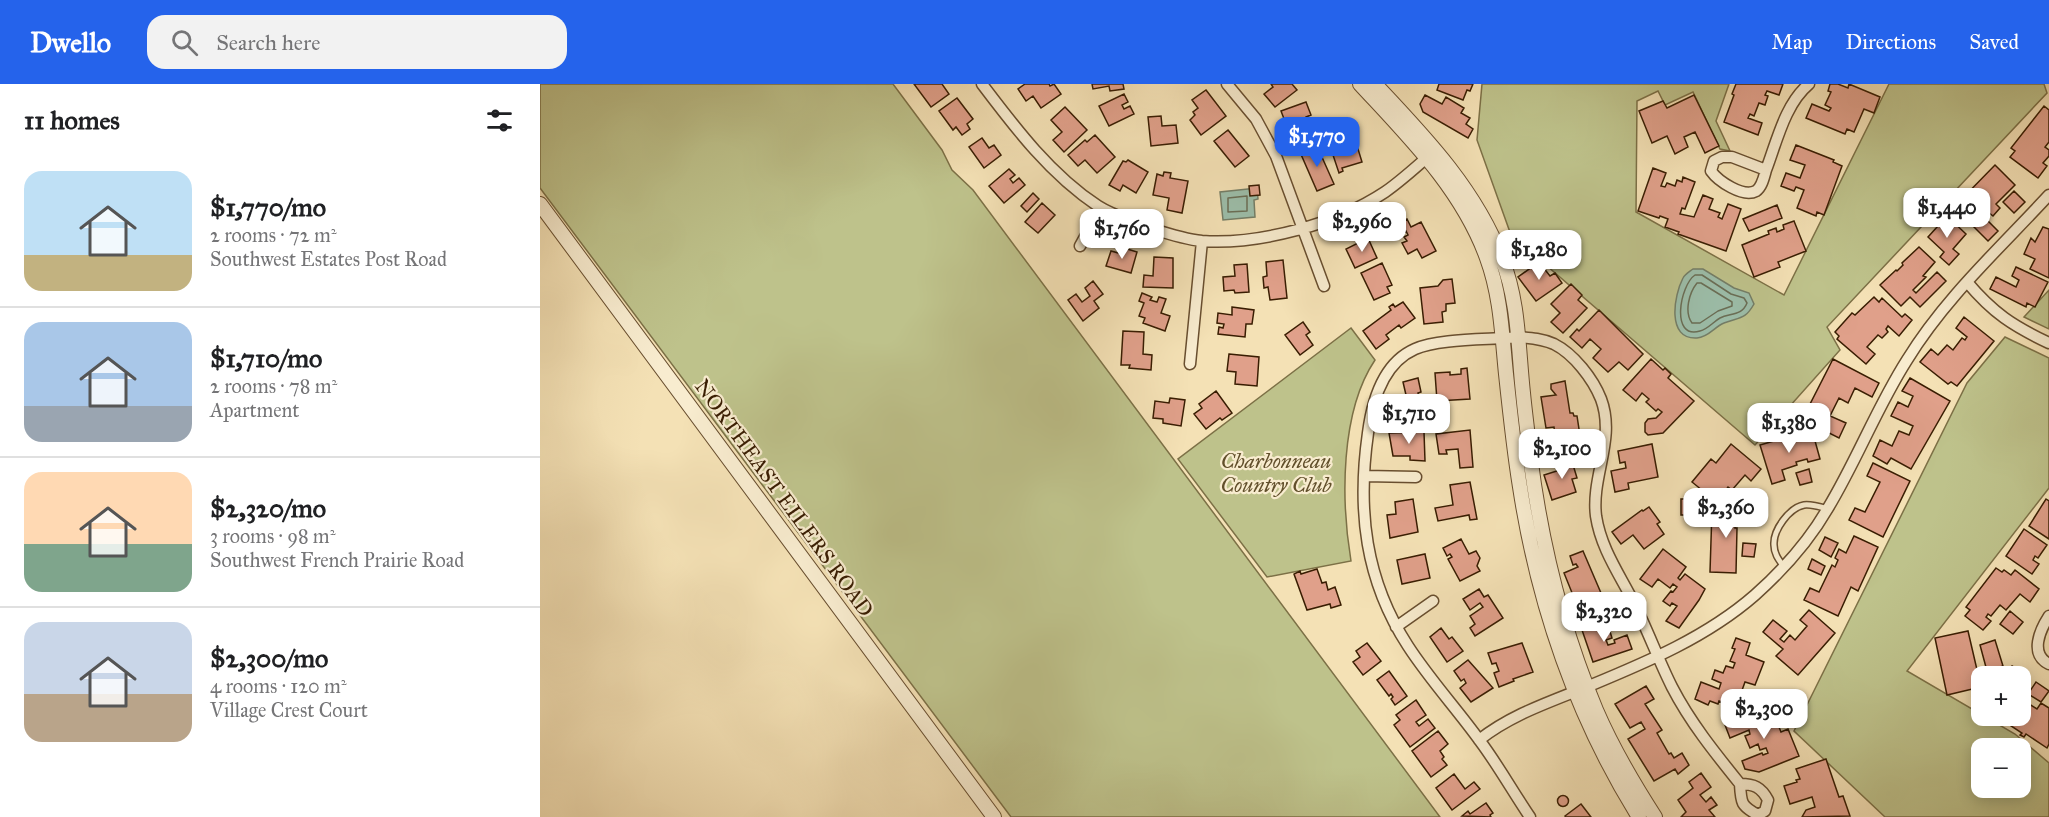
<!DOCTYPE html>
<meta charset="utf-8">
<style>
body{margin:0;font-family:"IM FELL Great Primer",serif;background:#f2f2f2;color:#202124;height:100vh;display:flex;flex-direction:column;font-size:22px;white-space:nowrap}
*{box-sizing:border-box;margin:0}
p{font-size:20px;color:#757577}
.icon{flex:none;width:33px;height:33px;fill:none;stroke:currentColor;stroke-width:2;stroke-linecap:round;stroke-linejoin:round}
.map{position:relative;flex:1;overflow:hidden}
.panel{display:flex;flex-direction:column;background:#fff;width:540px}
.panel>*{flex:none}
.fabs{position:absolute;left:1431px;top:582px;display:grid;gap:12px}
.fabs a{display:grid;place-items:center;width:60px;height:60px;border-radius:12px;background:#fff;box-shadow:0 3px 15px #0003;font-size:30px}
.price{position:absolute;translate:-50% -51px;padding:0 14px;border-radius:12px;background:#fff;color:#222;font-size:20px;line-height:39px;filter:drop-shadow(0 2px 3px #0008)}
.price::after{content:'';position:absolute;left:50%;top:36px;width:18px;height:14px;margin-left:-9px;background:inherit;clip-path:polygon(0 0,100% 0,50% 100%)}
.price.current{background:#2563eb;color:#fff}
ul{padding:0;list-style:none}
li{display:flex;align-items:center;gap:18px;height:150px;padding:0 24px}
li+li{border-top:2px solid #e0e0e0}
li span{display:grid;place-items:center;flex:none;width:168px;height:120px;border-radius:18px;color:#555}
li>.icon{margin-inline-start:auto}
span .icon{width:72px;height:72px;fill:#fffc;stroke-width:1}
li b{font-size:26px}
h2{display:flex;justify-content:space-between;align-items:center;height:72px;padding:0 24px;font-size:26px}
header{display:flex;align-items:center;gap:36px;box-sizing:border-box;height:84px;padding:0 30px;background:#2563eb;color:#fff}
header strong{font-size:28px}
nav{display:flex;gap:33px;margin-inline-start:auto;font-size:21px}
.search{width:420px;height:54px;background:#f2f2f2;display:flex;align-items:center;gap:15px;box-sizing:border-box;padding:0 21px;border-radius:18px;color:#757577;font-size:22px}
main{display:flex;flex:1;min-height:0}
.map>svg:first-child{display:block}
.green{fill:#bec28b;stroke:#7c7046;stroke-width:1.5;fill-rule:evenodd}
.water{fill:#9cbeaa;stroke:#747e67;stroke-width:1.5}
.lines{fill:none;stroke-linecap:round;stroke-linejoin:round}
.shore{stroke:#6a6e56;stroke-width:1.5}
.building{fill:#e0a08a;stroke:#391d02;stroke-width:1.5}
.service-casing{stroke:#684e2f;stroke-width:8}
.minor-casing{stroke:#684e2f;stroke-width:13}
.tertiary-casing{stroke:#684e2f;stroke-width:16}
.service{stroke:#f8eccf;stroke-width:5}
.minor{stroke:#f8eccf;stroke-width:10}
.tertiary{stroke:#f8eccf;stroke-width:14}
.labels{text-anchor:middle;dominant-baseline:central;stroke-width:4.5;stroke-linejoin:round;paint-order:stroke}
.park-label{font-size:21px;font-style:italic;fill:#614f2b;stroke:#f8eccf}
.street-label{font-size:21px;fill:#391d02;stroke:#f8eccf}
</style>
<header>
<strong>Dwello</strong>
<div class="search"><svg class="icon" aria-label="search" viewBox="0 0 24 24"><circle cx="10" cy="10" r="6"/><path d="M15 15l6 6"/></svg>Search here</div>
<nav><a>Map</a><a>Directions</a><a>Saved</a></nav>
</header>
<main>
<section class="panel">
<h2>11 homes<svg class="icon" aria-label="filters" viewBox="0 0 24 24"><path d="M4 7h16M4 17h16"/><circle cx="9" cy="7" r="2"/><circle cx="15" cy="17" r="2"/></svg></h2>
<ul>
<li><span style="background:linear-gradient(#bfe0f5 70%,#c2b280 0)"><svg class="icon" aria-label="home" viewBox="0 0 24 24"><path d="M3 11l9-7 9 7M6 9v11h12V9"/></svg></span><div><b>$1,770/mo</b><p>2 rooms · 72 m²</p><p>Southwest Estates Post Road</p></div></li>
<li><span style="background:linear-gradient(#a9c7e8 70%,#9aa5b1 0)"><svg class="icon" aria-label="home" viewBox="0 0 24 24"><path d="M3 11l9-7 9 7M6 9v11h12V9"/></svg></span><div><b>$1,710/mo</b><p>2 rooms · 78 m²</p><p>Apartment</p></div></li>
<li><span style="background:linear-gradient(#ffd9b3 60%,#7fa58c 0)"><svg class="icon" aria-label="home" viewBox="0 0 24 24"><path d="M3 11l9-7 9 7M6 9v11h12V9"/></svg></span><div><b>$2,320/mo</b><p>3 rooms · 98 m²</p><p>Southwest French Prairie Road</p></div></li>
<li><span style="background:linear-gradient(#c9d6e8 60%,#b9a48a 0)"><svg class="icon" aria-label="home" viewBox="0 0 24 24"><path d="M3 11l9-7 9 7M6 9v11h12V9"/></svg></span><div><b>$2,300/mo</b><p>4 rooms · 120 m²</p><p>Village Crest Court</p></div></li>
</ul>
</section>
<div class="map">
<svg width="1509" height="733" viewBox="0 0 1509 733">
<rect width="100%" height="100%" fill="#f4e1b5"/>
<filter id="stains"><feTurbulence type="fractalNoise" baseFrequency=".00333" numOctaves="4"/><feColorMatrix values="0 0 0 0 .2 0 0 0 0 .09 0 0 0 0 .02 0 0 0 .5 -.17"/></filter>
<radialGradient id="worn" r=".72"><stop offset=".6" stop-color="#630" stop-opacity="0"/><stop offset="1" stop-color="#630" stop-opacity=".3"/></radialGradient>
<path class="green" d="M0 0H353L402 66 412 86 433 106 900 733H471L0 104Z
M942 0H1189L1176 37 1190 67 1180 65 1153 8 1125 21 1118 7 1097 17 1096 128 1244 211 1349 0H1504L1507 9 1287 243 1300 266 1215 361 971 151 937 56Z
M1509 206V245L1484 233Z
M811 244 835 276C800 328 801 417 811 477L727 493 638 375Z
M1465 253 1509 274V404L1367 587 1475 650 1509 679V733H1345L1254 647 1427 299ZM1442 664H1480V704H1442Z"/>
<path class="water" d="M717 104 718 115 714 116 715 133 683 136 680 108Z
M1153 185H1163L1194 204 1209 209 1214 220C1205 236 1200 233 1184 239 1174 243 1169 253 1157 254 1126 256 1134 211 1143 194 1145 190 1149 188 1153 185Z"/>
<g class="lines">
<path class="shore" d="M707 112V127L688 128V114Z
M1155 191H1162L1191 210 1204 214 1207 219C1202 232 1190 229 1180 234 1173 238 1168 245 1160 247 1130 256 1140 201 1155 191Z
M1157 199H1161L1192 218V222L1178 227 1160 239H1152C1144 228 1149 209 1157 199Z"/>
</g>
<path class="building" d="M374 0H402L409 10 391 23Z
M485 0H509L510 2 514 0 521 10 501 24 493 12 486 17 478 5Z
M552 0H583L584 5 570 7 569 2 553 5Z
M731 0H752L757 6 735 23 724 10 733 3Z
M899 0H933L930 7 927 6 923 16 897 6Z
M1196 0H1243L1239 11 1227 7 1225 11 1228 12 1225 21 1219 19 1214 32 1210 30 1208 34 1222 39 1218 51 1184 38 1194 11 1192 10Z
M1290 0H1298L1308 4 1309 0 1340 13 1334 29 1324 25 1314 48 1307 45 1305 50 1266 34 1272 20 1289 27 1291 24 1285 21 1291 8 1288 7Z
M666 6 686 32 661 51 650 36 655 31 653 28 658 24 652 16Z
M584 10 588 18 582 21 584 25 590 22 594 30 569 42 559 22Z
M885 11 902 20 906 13 924 24 921 29 930 34 926 40 933 45 928 54 883 28 880 20Z
M1154 11 1179 62 1165 69 1155 48 1144 53 1148 63 1135 70 1127 52 1112 59 1099 27 1123 17 1127 24Z
M417 14 433 35 427 40 430 45 422 51 416 43 413 46 399 27Z
M766 18 771 31 766 33 770 44 758 49 753 37 746 40 741 27Z
M1504 22 1509 26V58L1505 63 1509 66V72L1503 79 1507 82 1498 94 1470 73 1475 67 1471 64Z
M525 23 547 46 524 68 513 56 522 48 511 36Z
M621 32 622 42 636 41 638 59 611 62 608 33Z
M688 46 709 72 695 83 674 57Z
M555 51 575 73 557 89 545 76 538 82 528 71 545 56 547 58Z
M814 52 822 78 802 84 803 87 799 89 792 68 806 63 803 55Z
M442 54 449 64 454 61 461 71 444 84 429 63Z
M773 60 779 72 781 71 794 100 777 107 760 68 762 67 761 65Z
M1256 61 1294 76 1293 78 1302 82 1284 131 1277 128 1276 132 1257 124 1264 106 1256 103 1254 107 1241 102 1246 89 1260 94 1265 81 1250 76Z
M588 76 608 88 596 109 583 101 580 107 569 101 583 77 586 78Z
M1455 81 1475 101 1456 120 1460 124 1453 132 1448 128 1444 133 1458 147 1448 157 1414 123Z
M1113 84 1126 89 1121 102 1125 103 1127 99 1135 102 1137 96 1142 98 1143 93 1155 98 1145 125 1142 124 1140 130 1154 133 1163 111 1173 115 1169 125 1180 129 1178 133 1182 135 1188 120 1201 125 1186 167 1138 150 1139 148 1125 143 1128 135 1120 132 1119 134 1098 127Z
M469 85 475 91 470 95 473 99 479 94 485 101 464 119 449 102Z
M624 88 631 89 630 94 648 97 642 129 627 126 629 114 613 111 617 90 623 92Z
M719 101 720 111 710 112 709 102Z
M1474 107 1485 118 1474 129 1463 118Z
M493 109 499 115 487 128 481 122Z
M502 119 515 131 498 149 485 138Z
M1237 121 1242 134 1209 147 1203 135Z
M1407 132 1426 150 1413 165 1419 170 1409 181 1400 173 1404 168 1388 153Z
M867 135 871 143 881 138 896 167 882 174 877 165 868 170 862 159 867 157 864 153 868 151 866 147 857 152 852 142Z
M1254 137 1266 167 1238 178 1240 183 1214 193 1202 161 1229 150 1228 147 1236 144 1237 148 1244 145 1243 141Z
M1503 143 1509 145V194L1490 185 1495 175 1484 170 1491 154 1495 158Z
M828 154 837 174 815 184 806 165Z
M974 159 977 163 982 160 990 171 979 179 968 164Z
M1379 163 1395 178 1383 192 1386 193 1373 206 1376 209 1397 188 1406 197 1380 223 1370 213 1361 222 1340 201 1356 186 1357 187 1363 181 1362 179Z
M584 164 597 168 591 189 566 182 571 167 582 170Z
M614 173 633 174V204L603 203 604 191 613 192Z
M743 176 747 214 730 216 728 203 724 204 723 193 727 192 726 178Z
M999 178 1010 192 1015 189 1022 199 996 217 978 193Z
M842 179 852 201 847 203 850 209 834 216 821 189Z
M707 180 709 208 695 209 694 206 684 207 683 193 695 192 694 181Z
M1476 183 1508 198 1495 223 1487 219 1486 223 1450 205 1456 193 1476 203 1479 196 1472 192Z
M912 195 915 219 906 220V227L902 228 903 238 884 240 880 204 898 202 903 196Z
M553 197 563 210 554 217 559 224 543 237 528 216 536 210 542 218 550 212 545 204Z
M1031 200 1042 211 1038 216 1047 224 1023 249 1011 238 1020 229 1011 220Z
M602 209 612 213 610 216 617 218 619 213 626 215 621 229 630 232 625 247 603 239 605 234 599 232 604 219 599 217Z
M1334 213 1339 218 1342 214 1362 233 1365 230 1372 236 1359 252 1348 242 1346 245 1348 248 1342 254 1338 251 1327 263 1335 270 1326 280 1297 255 1299 252 1295 248 1312 229 1315 231Z
M863 218 875 234 861 244 859 241 846 251 849 255 836 265 823 247 851 226 849 223 853 220 855 223Z
M692 223 714 226 712 240H706L705 253 678 250 679 243 683 244 684 240 677 239 678 229 692 231Z
M1059 226 1103 270 1088 286 1079 278 1068 288 1053 274 1061 265 1050 255 1042 264 1030 253 1037 245 1039 247Z
M1424 233 1454 257 1417 302 1411 298 1408 300 1380 278 1391 265 1398 271 1407 261 1413 266 1422 254 1425 256 1427 253 1416 244Z
M763 238 770 248 766 251 773 261 760 271 745 251Z
M583 247 604 248 603 270 612 271 611 286 589 284 590 281H581Z
M689 270 719 273 717 302 695 300 696 288 687 287Z
M1111 275 1123 286 1125 284 1131 290 1128 294 1154 317 1123 349 1108 351 1105 348V339L1108 335 1116 334 1122 328 1118 325 1116 327 1106 318 1109 315 1102 309 1096 317 1083 306Z
M1293 275 1339 299 1332 313 1315 304 1308 319 1299 314 1290 332 1306 339 1299 354 1283 346 1286 340 1265 330Z
M927 284 930 315 897 317 895 289 910 288V291L921 290V285Z
M878 294 881 308 878 309 882 325 864 329 860 312 866 311 863 298Z
M1370 294 1410 317 1371 385 1351 374 1347 380 1333 372 1340 356 1352 362 1359 347 1369 351 1373 342 1351 332 1358 318 1368 323 1373 312 1362 307Z
M1025 297 1030 329H1033L1034 332H1037L1041 358H1043L1044 367 1033 368 1032 356 1016 359 1014 343 1006 344 1001 313 1016 311 1011 305V300Z
M676 307 692 329 682 336 680 334 666 345 654 330 662 324 659 320Z
M630 314 645 316 641 342 623 339V335L613 334 615 317 629 319Z
M930 346 933 383 920 384 918 365 906 366 907 370H899L896 350Z
M1272 346 1280 375 1268 378 1267 375 1256 378 1257 381 1242 386 1245 396 1232 400 1220 361Z
M884 348 885 377 870 376V372H853L849 349Z
M1112 360 1118 393 1088 399 1089 405 1075 408 1071 387 1086 384 1085 378 1080 379 1078 367Z
M1191 360 1221 385 1211 397 1205 391 1192 406 1188 403 1183 410 1185 412 1179 420 1152 398 1171 375 1176 379Z
M1031 374 1037 394 1032 395 1036 408 1012 416 1004 391 1020 386 1018 378Z
M1333 379 1370 397 1343 453 1309 436 1315 424 1325 428 1340 398 1327 392Z
M1269 385 1272 398 1260 401 1256 389Z
M930 398 937 435 930 436 929 431 898 437 895 424 913 421 910 401Z
M1208 405 1216 416 1205 424 1197 414Z
M873 415 878 448 850 454 847 431 856 430 855 418Z
M1141 415H1150V431H1141Z
M1506 415 1509 417V455L1489 442Z
M1109 423 1120 438 1117 440 1124 450 1104 465 1093 451 1081 460 1072 448 1102 426 1103 427Z
M1172 426 1212 427 1211 441H1195V444H1197L1196 489 1170 488Z
M1484 445 1507 461 1498 474 1495 472 1493 476 1499 480 1492 490 1466 472Z
M1314 452 1338 463 1318 507 1311 503 1298 532 1264 516 1270 504 1279 508 1292 481 1295 483 1298 476 1295 474 1299 465 1306 469Z
M1285 453 1298 459 1291 473 1279 466Z
M921 455 929 470 936 467 940 474 937 482 940 487 920 497 908 475 912 473 910 470 907 472 903 464Z
M1203 459 1216 460 1214 473 1202 472Z
M1123 465 1146 483 1138 494 1140 496 1145 490 1165 505 1159 516 1139 544 1126 537 1137 522 1132 519 1130 522 1123 517 1131 507 1133 508 1137 503 1133 500 1130 504 1118 495 1112 503 1100 495Z
M1043 467 1064 516 1071 513 1077 531 1070 533 1068 526 1049 531 1048 528 1041 531 1024 489 1038 483 1036 480 1033 481 1030 472Z
M885 470 890 494 862 500 857 476Z
M1272 475 1285 482 1281 491 1268 485Z
M1456 484 1462 488 1464 486 1471 491 1475 486 1499 505 1490 518 1480 510 1466 526 1460 521 1451 532 1448 530 1446 533 1451 537 1443 546 1425 532 1430 526 1426 523Z
M777 485 782 499 786 498 788 506 795 503 801 521 791 524 790 520 767 526 754 490 760 487 761 490Z
M939 505 944 513 948 511 963 534 935 552 930 544 935 540 930 532 943 523 940 519 930 526 923 515Z
M1269 526 1295 549 1258 591 1236 572 1243 565 1223 548 1233 536 1247 547 1240 555 1244 558 1250 551 1255 556 1267 542 1260 536Z
M1470 527 1483 538 1473 550 1460 540Z
M1067 538 1072 554 1066 556 1068 561 1075 559 1074 556 1087 551 1092 565 1053 578 1042 546Z
M901 544 909 555 912 553 923 567 907 578 890 553Z
M1428 547 1441 603 1407 611 1395 554Z
M1196 554 1210 559 1206 571 1224 578 1215 601 1205 598 1196 623 1179 617 1178 620 1170 617 1168 621 1155 615 1161 598 1179 605 1181 599 1172 595 1175 586 1183 589 1186 582 1193 584 1195 579 1190 577 1195 565 1192 564Z
M1455 556 1463 582 1447 587 1440 561Z
M827 559 841 577 823 591 813 578 820 573 816 567Z
M982 559 993 588 973 595 974 597 959 603 954 589 959 587 956 579 952 580 948 569Z
M928 576 953 604 931 618 920 604 926 599 924 595 921 597 914 587Z
M1472 582 1487 591 1480 601V592H1465Z
M849 587 867 612 855 621 851 615 853 613 851 610 849 612 837 596Z
M1496 598 1509 607 1501 618 1488 610Z
M1106 602 1114 615 1105 620 1122 646 1117 649 1129 670 1131 669 1134 674 1142 669 1149 681 1138 690 1135 685 1114 697 1088 655 1105 645 1101 638 1090 644 1075 620Z
M876 616 886 631 876 638 879 642 888 635 895 644 870 663 854 641 860 636 856 631Z
M1486 618 1497 625 1501 619 1509 624V660L1507 664 1486 650 1484 653 1480 651 1482 649 1456 632H1480V620L1483 622Z
M1231 623 1241 648 1248 645 1259 672 1219 688 1205 685 1202 677 1222 669 1223 671 1228 669 1226 664 1220 666 1218 660 1210 664 1205 652 1210 650 1209 646 1190 654 1185 641 1219 625 1220 628Z
M898 647 908 660 900 667 904 673 902 675 907 681 891 693 872 667Z
M1286 675 1299 713 1303 712 1310 732 1262 733 1266 726 1275 723 1272 713 1250 720 1244 702 1257 698 1256 696 1260 695 1256 685Z
M1161 689 1171 703 1160 711 1166 718 1171 713 1177 721 1169 726 1175 733H1141L1146 728 1138 716 1153 704 1149 698Z
M914 690 925 705 934 698 940 705 912 726 896 704Z
M1017.5 717a5.5 5.5 0 1 1 11 0a5.5 5.5 0 1 1-11 0Z
M946 719 953 729 950 731 951 733 922 732 928 727 930 730Z
M1041 720 1051 733H1026L1025 732Z"/>
<g class="lines">
<g class="service-casing">
<path id="service" d="M1244 483C1239 476 1234 470 1234 461 1233 446 1249 424 1264 421 1271 420 1281 423 1288 425"/>
</g>
<g class="minor-casing">
<path id="minor" d="M442 0C476 45 511 91 558 122 572 131 589 136 604 142 623 148 642 155 662 157 719 161 797 140 845 108 861 97 876 83 891 70
M687 0 716 35 736 72 784 202
M1182 73H1192L1226 86C1224 93 1222 103 1216 107 1203 114 1178 97 1171 87L1174 77Z
M1226 86C1237 57 1245 20 1269 0
M540 162 561 124
M1427 198C1453 229 1473 242 1509 259
M650 280 662 157
M825 392 876 393
M1509 532C1500 546 1489 570 1509 580
M856 543 893 517
M939 656C972 630 1010 618 1049 602 1107 578 1167 553 1215 511 1243 486 1269 457 1288 424 1317 376 1337 323 1367 276 1405 214 1460 164 1509 111
M1200 700C1214 700 1221 703 1228 716L1225 727 1218 731C1201 722 1201 719 1200 700Z
M990 733C973 708 958 681 940 657 917 625 890 596 868 562 825 496 817 426 828 349 832 318 843 279 875 265 899 254 950 256 979 253 991 254 1003 255 1014 260 1034 270 1053 295 1061 315 1076 355 1051 392 1056 432 1061 465 1080 491 1094 519 1108 547 1118 575 1132 603 1150 638 1175 669 1200 700"/>
</g>
<g class="tertiary-casing">
<path id="tertiary" d="M820 0C869 53 922 105 947 174 961 212 962 251 966 290 970 328 974 366 980 403 998 520 1036 632 1099 733
M835 0C885 53 936 106 962 175 979 218 978 263 983 309 985 330 988 351 990 372 1001 458 1022 545 1056 626 1072 663 1093 699 1115 733
M0 120 454 733"/>
</g>
<use href="#service" class="service"/>
<use href="#minor" class="minor"/>
<use href="#tertiary" class="tertiary"/>
</g>
<g class="labels">
<g class="park-label">
<text x="736" y="377">Charbonneau<tspan x="736" dy="24">Country Club</tspan></text>
</g>
<g class="street-label">
<text transform="translate(244 414) rotate(54)">NORTHEAST EILERS ROAD</text>
</g>
</g>
<rect width="100%" height="100%" filter="url(#stains)"/>
<rect width="100%" height="100%" fill="url(#worn)"/>
</svg>
<div class="fabs">
<a>+</a>
<a>−</a>
</div>
<b class="price current" style="left:777px;top:84px">$1,770</b>
<b class="price" style="left:1407px;top:155px">$1,440</b>
<b class="price" style="left:822px;top:169px">$2,960</b>
<b class="price" style="left:582px;top:176px">$1,760</b>
<b class="price" style="left:999px;top:197px">$1,280</b>
<b class="price" style="left:869px;top:361px">$1,710</b>
<b class="price" style="left:1249px;top:370px">$1,380</b>
<b class="price" style="left:1022px;top:396px">$2,100</b>
<b class="price" style="left:1186px;top:455px">$2,360</b>
<b class="price" style="left:1064px;top:559px">$2,320</b>
<b class="price" style="left:1224px;top:656px">$2,300</b>
</div>
</main>
